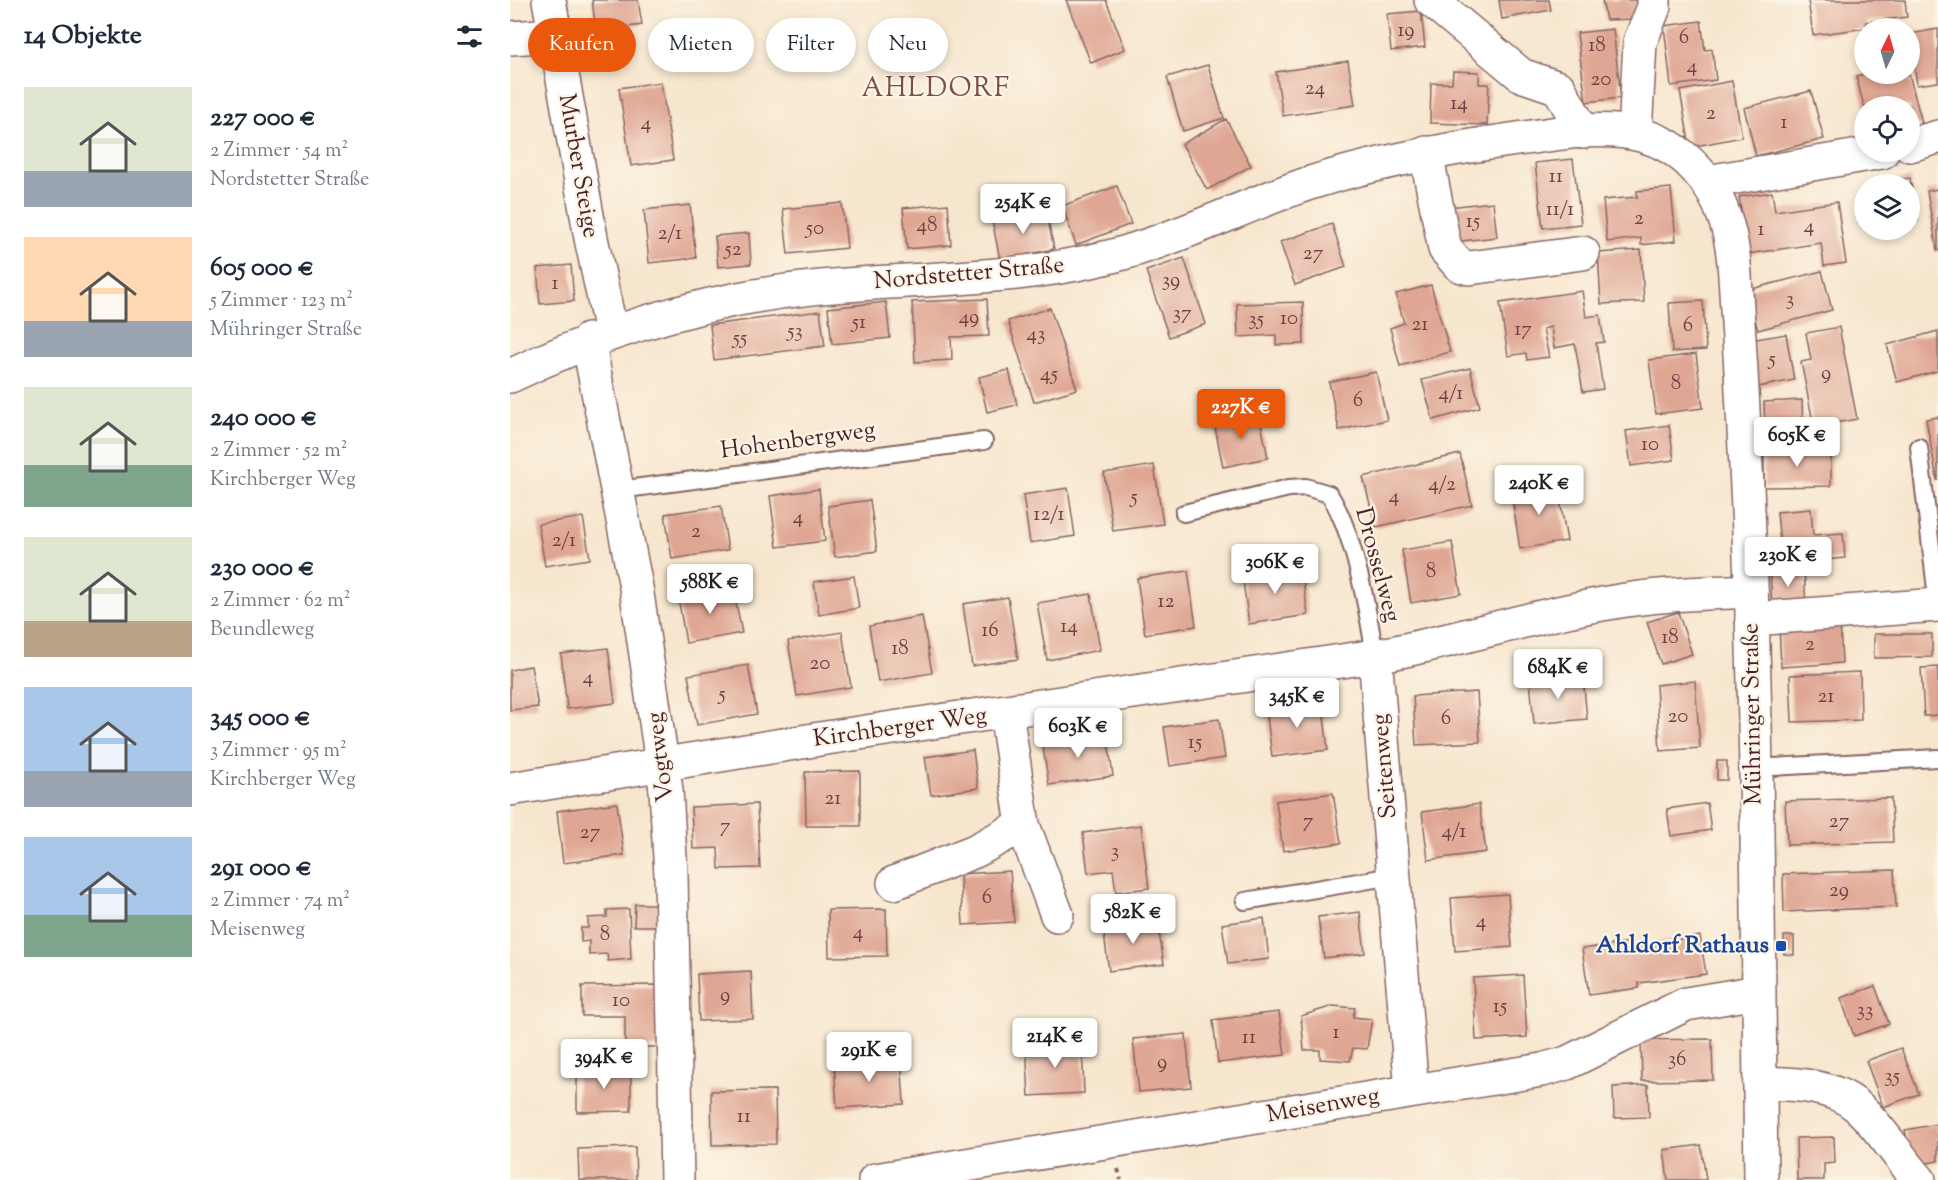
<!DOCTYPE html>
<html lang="de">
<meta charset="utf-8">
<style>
body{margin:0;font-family:"Sorts Mill Goudy",serif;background:#f6f6f7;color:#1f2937;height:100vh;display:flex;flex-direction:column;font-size:22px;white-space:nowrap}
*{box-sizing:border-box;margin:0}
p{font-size:20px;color:#747a83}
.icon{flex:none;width:33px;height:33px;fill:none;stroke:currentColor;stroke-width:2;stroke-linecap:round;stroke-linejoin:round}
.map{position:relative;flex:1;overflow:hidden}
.panel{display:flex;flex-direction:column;background:#fff;width:510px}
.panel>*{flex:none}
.banner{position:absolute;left:18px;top:18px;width:570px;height:54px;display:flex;gap:12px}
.needle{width:39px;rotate:5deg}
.fabs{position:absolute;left:1344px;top:18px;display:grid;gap:12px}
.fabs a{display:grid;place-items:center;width:66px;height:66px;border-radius:50%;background:#fff;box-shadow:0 3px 9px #0003;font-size:30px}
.price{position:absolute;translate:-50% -51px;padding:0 14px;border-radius:6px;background:#fff;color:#222;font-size:20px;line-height:39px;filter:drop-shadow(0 2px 3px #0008)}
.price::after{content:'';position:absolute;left:50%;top:36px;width:18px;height:14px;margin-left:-9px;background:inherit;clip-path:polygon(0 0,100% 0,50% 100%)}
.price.current{background:#ea580c;color:#fff}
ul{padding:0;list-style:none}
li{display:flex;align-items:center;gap:18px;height:150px;padding:0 24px}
li span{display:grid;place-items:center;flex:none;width:168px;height:120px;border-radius:0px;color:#555}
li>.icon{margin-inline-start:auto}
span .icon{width:72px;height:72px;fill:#fffc;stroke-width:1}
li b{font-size:26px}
h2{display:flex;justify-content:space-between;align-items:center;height:72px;padding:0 24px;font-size:26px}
.pill{padding:0 21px;border-radius:27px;background:#fff;box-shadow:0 3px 9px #0003;font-size:21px;line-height:54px}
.pill.current{background:#ea580c;color:#fff}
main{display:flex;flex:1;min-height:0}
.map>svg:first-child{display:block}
.building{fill:#dfa693}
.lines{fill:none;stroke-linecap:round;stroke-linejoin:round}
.service-casing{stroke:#876564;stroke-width:20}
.minor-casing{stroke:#876564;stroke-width:36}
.tertiary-casing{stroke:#876564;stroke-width:36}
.path{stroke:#876564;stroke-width:4;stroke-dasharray:4.5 4.5;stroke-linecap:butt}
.service{stroke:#fff;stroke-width:16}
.minor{stroke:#fff;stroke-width:33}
.tertiary{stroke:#fff;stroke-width:33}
.transit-dot{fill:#1a4fb4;stroke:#fcf5e5;stroke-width:2}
.labels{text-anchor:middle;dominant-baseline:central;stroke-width:4.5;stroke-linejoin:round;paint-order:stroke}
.number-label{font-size:21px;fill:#6f4145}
.street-label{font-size:24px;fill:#4a1f2b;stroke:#fcf5e5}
.transit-label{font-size:24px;font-weight:bold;fill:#164399;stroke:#fcf5e5;text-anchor:end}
.quarter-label{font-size:27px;letter-spacing:1.5px;fill:#7e4e4f;stroke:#fcf5e5}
</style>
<main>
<section class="panel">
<h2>14 Objekte<svg class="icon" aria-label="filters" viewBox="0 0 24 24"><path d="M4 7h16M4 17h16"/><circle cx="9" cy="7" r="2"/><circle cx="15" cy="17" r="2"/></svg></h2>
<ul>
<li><span style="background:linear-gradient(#dfe7d0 70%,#9aa5b1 0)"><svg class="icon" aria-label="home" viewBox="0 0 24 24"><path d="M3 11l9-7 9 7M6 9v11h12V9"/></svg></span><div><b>227 000 €</b><p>2 Zimmer · 54 m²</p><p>Nordstetter Straße</p></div></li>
<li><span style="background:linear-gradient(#ffd9b3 70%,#9aa5b1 0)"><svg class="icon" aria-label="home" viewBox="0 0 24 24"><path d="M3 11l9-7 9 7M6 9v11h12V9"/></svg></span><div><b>605 000 €</b><p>5 Zimmer · 123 m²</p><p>Mühringer Straße</p></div></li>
<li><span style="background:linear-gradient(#dfe7d0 65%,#7fa58c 0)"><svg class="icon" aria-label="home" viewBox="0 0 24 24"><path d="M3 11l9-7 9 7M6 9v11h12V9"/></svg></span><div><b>240 000 €</b><p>2 Zimmer · 52 m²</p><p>Kirchberger Weg</p></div></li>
<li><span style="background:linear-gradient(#dfe7d0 70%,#b9a48a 0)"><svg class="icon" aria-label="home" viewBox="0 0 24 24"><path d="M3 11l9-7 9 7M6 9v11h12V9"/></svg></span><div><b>230 000 €</b><p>2 Zimmer · 62 m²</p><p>Beundleweg</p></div></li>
<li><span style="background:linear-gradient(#a9c7e8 70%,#9aa5b1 0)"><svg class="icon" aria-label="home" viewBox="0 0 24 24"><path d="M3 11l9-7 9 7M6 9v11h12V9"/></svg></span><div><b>345 000 €</b><p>3 Zimmer · 95 m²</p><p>Kirchberger Weg</p></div></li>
<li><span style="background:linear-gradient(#a9c7e8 65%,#7fa58c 0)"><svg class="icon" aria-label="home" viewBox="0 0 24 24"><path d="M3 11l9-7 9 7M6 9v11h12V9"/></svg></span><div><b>291 000 €</b><p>2 Zimmer · 74 m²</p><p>Meisenweg</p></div></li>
</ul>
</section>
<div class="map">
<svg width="1428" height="1180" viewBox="0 0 1428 1180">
<rect width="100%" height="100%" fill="#fcf5e5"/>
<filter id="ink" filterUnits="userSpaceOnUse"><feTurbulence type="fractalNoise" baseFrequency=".0167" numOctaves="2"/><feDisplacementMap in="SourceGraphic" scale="12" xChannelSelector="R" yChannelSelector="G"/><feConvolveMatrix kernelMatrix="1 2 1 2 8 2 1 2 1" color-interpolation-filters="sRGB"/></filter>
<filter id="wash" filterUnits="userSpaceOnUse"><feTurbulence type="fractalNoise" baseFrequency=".008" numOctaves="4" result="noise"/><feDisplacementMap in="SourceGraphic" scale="24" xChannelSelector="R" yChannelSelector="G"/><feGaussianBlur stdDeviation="1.35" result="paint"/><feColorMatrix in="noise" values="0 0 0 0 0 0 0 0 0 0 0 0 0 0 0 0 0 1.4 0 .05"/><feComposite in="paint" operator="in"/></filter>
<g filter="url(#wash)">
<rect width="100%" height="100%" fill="#f7e6ce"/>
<g id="blocks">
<path class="building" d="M82 0H128L132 25 86 31Z
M556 0H596L615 49 581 63Z
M989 0H1039L1041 10 992 19Z
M1092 0H1129L1127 19 1096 20Z
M1298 0H1395L1397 17 1356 22 1357 28 1303 35Z
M911 11 915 47 881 51 877 14Z
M1191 21 1195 50 1202 49 1206 80 1161 86 1154 26Z
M1103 29 1111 98 1076 102 1067 33Z
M1428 29V82L1407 85 1400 34Z
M838 61 845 105 773 116 766 72Z
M698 65 714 118 673 131 657 77Z
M943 71 969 72V84H979L977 125 920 123 921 83H942Z
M1355 74H1399L1412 123 1400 126V106H1354L1346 76Z
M1222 81 1232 137 1180 147 1170 91Z
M151 82 163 160 121 166 109 88Z
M1301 91 1314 139 1246 156 1234 108Z
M716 119 741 166 697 190 672 144Z
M1063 159 1071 224 1033 228 1025 163Z
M1400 178 1408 221 1400 222V184L1368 183Z
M607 186 621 224 566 245 552 206Z
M1161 188 1166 241 1131 245V238L1097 242 1093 200 1127 197V191Z
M1428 189V251H1427L1417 191Z
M1262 192 1265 211 1327 202 1336 263 1314 266 1311 243 1238 254 1229 197Z
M983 202 987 237 943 242 939 207Z
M332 203 337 248 278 254 273 209Z
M438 204 441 245 397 249 393 208Z
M180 205 186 258 139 263 134 210Z
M536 210 544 249 490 260 482 220Z
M822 224 836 267 785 285 770 242Z
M239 233 241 264 208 267 205 236Z
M1131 250 1134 302 1091 304 1088 253Z
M674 258 696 324 659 337 636 271Z
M61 265 64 301 30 304 27 268Z
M1312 271 1322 310 1248 330 1237 290Z
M921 285 940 352 890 366 880 328 894 323 886 294Z
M1072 291 1076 317 1090 315 1094 342 1086 343 1093 389 1073 392 1065 344 1044 348 1041 327 1033 329 1039 357 1017 360 1016 353 998 356 990 303Z
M477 299 479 336 441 337 442 360 405 362 402 302Z
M1193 301 1196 350 1162 352 1159 303Z
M376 302 380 338 322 344 318 308Z
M793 302 794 344 766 345V335L728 337 727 304Z
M540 308 567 389 524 402 498 321Z
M310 311 315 346 204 360 200 325Z
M1329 327 1347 419 1304 427 1291 362 1301 360 1296 333Z
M1428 331V371L1387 382 1377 345Z
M1276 334 1284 380 1248 387 1240 340Z
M1186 354 1193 408 1146 414 1139 360Z
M960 368 970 407 923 420 912 380Z
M499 370 507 405 477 412 469 377Z
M866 372 877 420 829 430 819 382Z
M1292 400 1293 435 1255 436 1254 402Z
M749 413 758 458 713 467 704 422Z
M1428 417V480H1427L1416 419Z
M1159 425 1164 460 1121 466 1116 431Z
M1254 450H1321V486L1254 487Z
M950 454 962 505 866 527 853 477Z
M644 465 653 524 603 531 594 473Z
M1047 483 1057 541 1010 549 1001 491Z
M558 488 565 536 520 543 513 495Z
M309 489 315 541 267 547 260 496Z
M360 500 367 551 325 557 318 506Z
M211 506 218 550 162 559 155 514Z
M1301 509 1303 535 1333 533 1335 558 1272 564 1267 512Z
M73 517 80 559 35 566 28 524Z
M942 542 951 594 901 603 892 550Z
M791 566 798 615 739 624 732 574Z
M1294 566 1296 610 1262 611 1260 567Z
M678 571 686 626 635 634 627 578Z
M344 576 349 608 309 615 304 582Z
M223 588 232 633 176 643 168 597Z
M581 594 590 650 537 660 527 603Z
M498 597 508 659 462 666 453 604Z
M1168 612 1182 654 1151 664 1137 622Z
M412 616 422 673 368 682 359 626Z
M1330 623 1332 663 1271 667 1269 626Z
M332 632 341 687 287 696 278 641Z
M1364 634H1422V657L1364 658Z
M98 648 105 703 57 709 51 654Z
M238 665 247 714 187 725 178 675Z
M21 666 28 707 0 710V670Z
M1428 667V715L1414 716 1411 668Z
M1350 672 1351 720 1282 722 1280 675Z
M1073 676 1077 719 1024 724 1020 680Z
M1185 681 1190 748 1150 751 1146 685Z
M967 692 970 742 906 745 903 696Z
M812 700 818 750 762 757 756 708Z
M709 719 715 758 660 766 654 727Z
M597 733 603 776 539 785 532 742Z
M463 750 468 788 421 795 415 757Z
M1207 761H1217V780H1207Z
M350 771V826H296L295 772Z
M823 793 831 843 773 851 766 801Z
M1381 798 1383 842 1277 845 1275 801Z
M107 803 114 855 53 863 47 811Z
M1197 803 1201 830 1161 836 1157 809Z
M247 804 250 868 209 869 208 848 183 849 181 807Z
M969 804 976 852 918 860 912 812Z
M631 825 639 888 606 892 603 870 578 873 573 833Z
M1384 870 1386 907 1274 912 1273 874Z
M500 871 504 922 453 925 450 874Z
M998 894 1002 947 945 951 941 898Z
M125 904H148L147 926H124Z
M119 909 121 959 98 961 97 954 79 955V941L71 942V928H78V918L97 917V910Z
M376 909 377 956 319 957 318 910Z
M850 912 855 953 814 958 808 917Z
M754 918 759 959 718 964 712 924Z
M647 919 654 964 599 971 593 927Z
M1190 936 1196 974 1129 983V988L1079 995 1072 949 1122 942 1123 946Z
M1274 936H1284V955L1274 954Z
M241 971 243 1019 189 1021 187 974Z
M1013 975 1017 1037 966 1040 963 978Z
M149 985 150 1047H115V1016H72V986Z
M1365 986 1379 1024 1344 1036 1331 998Z
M823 1006 845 1008 843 1017 862 1019 857 1049 843 1048 840 1061 810 1059V1050H794L791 1016Z
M769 1012 775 1055 708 1063 703 1020Z
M676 1034 681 1087 629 1092 623 1039Z
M1202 1039 1203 1080 1132 1081 1131 1040Z
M572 1042 574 1093 519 1096 516 1045Z
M1391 1048 1409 1094 1373 1107 1356 1061Z
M391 1058 394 1104 327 1108 324 1062Z
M67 1069H121V1111L67 1112Z
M1138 1085 1139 1117 1104 1118 1103 1087Z
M265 1090 266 1144 202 1145 201 1091Z
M1428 1124V1161L1402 1166 1395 1130Z
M1324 1137 1325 1163 1314 1164V1180H1287L1286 1138Z
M1191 1145 1196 1180H1158L1154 1150Z
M125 1147 126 1180H69L68 1149Z"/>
</g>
</g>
<g filter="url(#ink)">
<use href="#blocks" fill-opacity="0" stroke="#876564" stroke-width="1.5"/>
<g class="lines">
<g class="service-casing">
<path id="service" d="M1409 447 1428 606
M109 490 474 441
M674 513 779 488 796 487 819 494C844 531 858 611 865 656
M1244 768 1428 758
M735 901 883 876"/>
</g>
<g class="minor-casing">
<path id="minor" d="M39 0 81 238 101 332
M921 0 1011 75 1049 88 1073 132
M0 38 45 35
M1125 133 1130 42 1144 7V0
M1400 145 1428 137
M916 153 935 249 949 265 959 268 1073 253
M1197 182 1372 152
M78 340 126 587 156 790 161 875 167 1180
M1242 619 1428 605
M865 656 902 1091
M496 712 513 825 547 915
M0 789 316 738 865 656C944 642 1020 616 1098 603 1145 594 1193 593 1241 591
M384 883 465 851 513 825
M1250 1083C1281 1084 1321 1084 1347 1106 1367 1123 1390 1159 1409 1180
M365 1180 1032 1070 1057 1063 1176 1004 1248 992"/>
</g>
<g class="tertiary-casing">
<path id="tertiary" d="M0 376C96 330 196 299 302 288 408 277 514 282 617 252 678 234 736 205 797 184 865 162 936 149 1007 139 1045 134 1092 125 1131 135 1172 146 1202 179 1215 219 1225 247 1225 279 1227 309 1231 361 1233 414 1236 467 1248 704 1248 942 1251 1180"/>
</g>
<path class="path" d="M608 1169 611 1180"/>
<use href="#service" class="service"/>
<use href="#minor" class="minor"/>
<use href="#tertiary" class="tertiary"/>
</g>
</g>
<rect class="transit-dot" x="1265" y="940" width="12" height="12" rx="3"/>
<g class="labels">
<g class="number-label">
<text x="896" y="31">19</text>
<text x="1174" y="38">6</text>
<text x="1087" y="46">18</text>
<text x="1182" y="67">4</text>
<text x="1091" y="80">20</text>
<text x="805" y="89">24</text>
<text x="949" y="104">14</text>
<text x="1201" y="114">2</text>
<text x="1274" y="123">1</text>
<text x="136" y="124">4</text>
<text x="1046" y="177">11</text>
<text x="1050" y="210">11/1</text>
<text x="1129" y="219">2</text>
<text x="963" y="222">15</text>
<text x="417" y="226">48</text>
<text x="1299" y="227">4</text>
<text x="305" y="229">50</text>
<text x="1251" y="230">1</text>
<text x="160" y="234">2/1</text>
<text x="223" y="250">52</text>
<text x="803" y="254">27</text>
<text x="661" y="281">39</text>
<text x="45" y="284">1</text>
<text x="1280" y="300">3</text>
<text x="672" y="314">37</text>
<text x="459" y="318">49</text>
<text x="779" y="319">10</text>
<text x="746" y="320">35</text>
<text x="349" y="323">51</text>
<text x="910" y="325">21</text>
<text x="1178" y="326">6</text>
<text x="1013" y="330">17</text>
<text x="285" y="332">53</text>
<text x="526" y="335">43</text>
<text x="230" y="339">55</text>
<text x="1262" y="360">5</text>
<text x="1316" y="374">9</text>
<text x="539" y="375">45</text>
<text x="1166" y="384">8</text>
<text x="941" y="394">4/1</text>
<text x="848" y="401">6</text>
<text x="1140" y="445">10</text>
<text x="932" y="485">4/2</text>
<text x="884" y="497">4</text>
<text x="624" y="498">5</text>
<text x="539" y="515">12/1</text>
<text x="288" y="518">4</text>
<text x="186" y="532">2</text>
<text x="54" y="541">2/1</text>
<text x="921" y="572">8</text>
<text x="656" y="602">12</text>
<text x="559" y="627">14</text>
<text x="480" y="631">16</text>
<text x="1160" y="638">18</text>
<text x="1300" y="645">2</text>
<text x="390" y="649">18</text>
<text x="310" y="664">20</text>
<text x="78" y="678">4</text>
<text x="212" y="695">5</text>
<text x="1316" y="697">21</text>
<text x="1168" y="717">20</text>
<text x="936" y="719">6</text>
<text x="685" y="743">15</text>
<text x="323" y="799">21</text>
<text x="798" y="822">7</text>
<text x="1329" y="822">27</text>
<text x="215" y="827">7</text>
<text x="944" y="832">4/1</text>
<text x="80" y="833">27</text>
<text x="605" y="852">3</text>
<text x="1329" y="891">29</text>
<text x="477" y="898">6</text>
<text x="971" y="922">4</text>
<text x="348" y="933">4</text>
<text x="95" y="935">8</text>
<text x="215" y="996">9</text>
<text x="111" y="1001">10</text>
<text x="990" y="1007">15</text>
<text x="1355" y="1011">33</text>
<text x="826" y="1033">1</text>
<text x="739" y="1038">11</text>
<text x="1167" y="1060">36</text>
<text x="652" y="1063">9</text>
<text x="1382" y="1077">35</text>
<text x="234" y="1117">11</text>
</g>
<g class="street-label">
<text transform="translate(68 166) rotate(80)">Murber Steige</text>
<text transform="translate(459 274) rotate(-5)">Nordstetter Straße</text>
<text transform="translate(288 441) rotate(-8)">Hohenbergweg</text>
<text transform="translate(867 565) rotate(75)">Drosselweg</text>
<text transform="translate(1243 714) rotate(-91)">Mühringer Straße</text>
<text transform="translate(390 728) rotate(-8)">Kirchberger Weg</text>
<text transform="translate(151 757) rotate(-97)">Vogtweg</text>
<text transform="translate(875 766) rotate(-95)">Seitenweg</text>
<text transform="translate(813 1106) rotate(-10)">Meisenweg</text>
</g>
<g class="transit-label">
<text x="1259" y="946">Ahldorf Rathaus</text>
</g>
<g class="quarter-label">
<text x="426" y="89">AHLDORF</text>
</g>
</g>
</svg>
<div class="fabs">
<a><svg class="needle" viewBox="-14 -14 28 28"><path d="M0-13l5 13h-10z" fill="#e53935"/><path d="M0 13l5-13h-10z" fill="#747a83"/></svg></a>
<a><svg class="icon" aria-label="locate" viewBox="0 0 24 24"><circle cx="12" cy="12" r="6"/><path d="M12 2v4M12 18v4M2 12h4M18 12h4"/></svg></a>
<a><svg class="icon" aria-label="layers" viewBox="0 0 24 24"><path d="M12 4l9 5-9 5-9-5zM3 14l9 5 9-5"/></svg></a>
</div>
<b class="price" style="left:513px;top:235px">254K €</b>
<b class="price current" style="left:731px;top:440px">227K €</b>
<b class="price" style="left:1287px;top:468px">605K €</b>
<b class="price" style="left:1029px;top:516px">240K €</b>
<b class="price" style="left:1278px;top:588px">230K €</b>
<b class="price" style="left:765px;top:595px">306K €</b>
<b class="price" style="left:200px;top:615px">588K €</b>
<b class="price" style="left:1048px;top:700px">684K €</b>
<b class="price" style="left:787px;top:729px">345K €</b>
<b class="price" style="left:568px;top:759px">603K €</b>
<b class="price" style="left:623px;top:945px">582K €</b>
<b class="price" style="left:545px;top:1069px">214K €</b>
<b class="price" style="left:359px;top:1083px">291K €</b>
<b class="price" style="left:94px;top:1090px">394K €</b>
<div class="banner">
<a class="pill current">Kaufen</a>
<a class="pill">Mieten</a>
<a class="pill">Filter</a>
<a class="pill">Neu</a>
</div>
</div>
</main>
